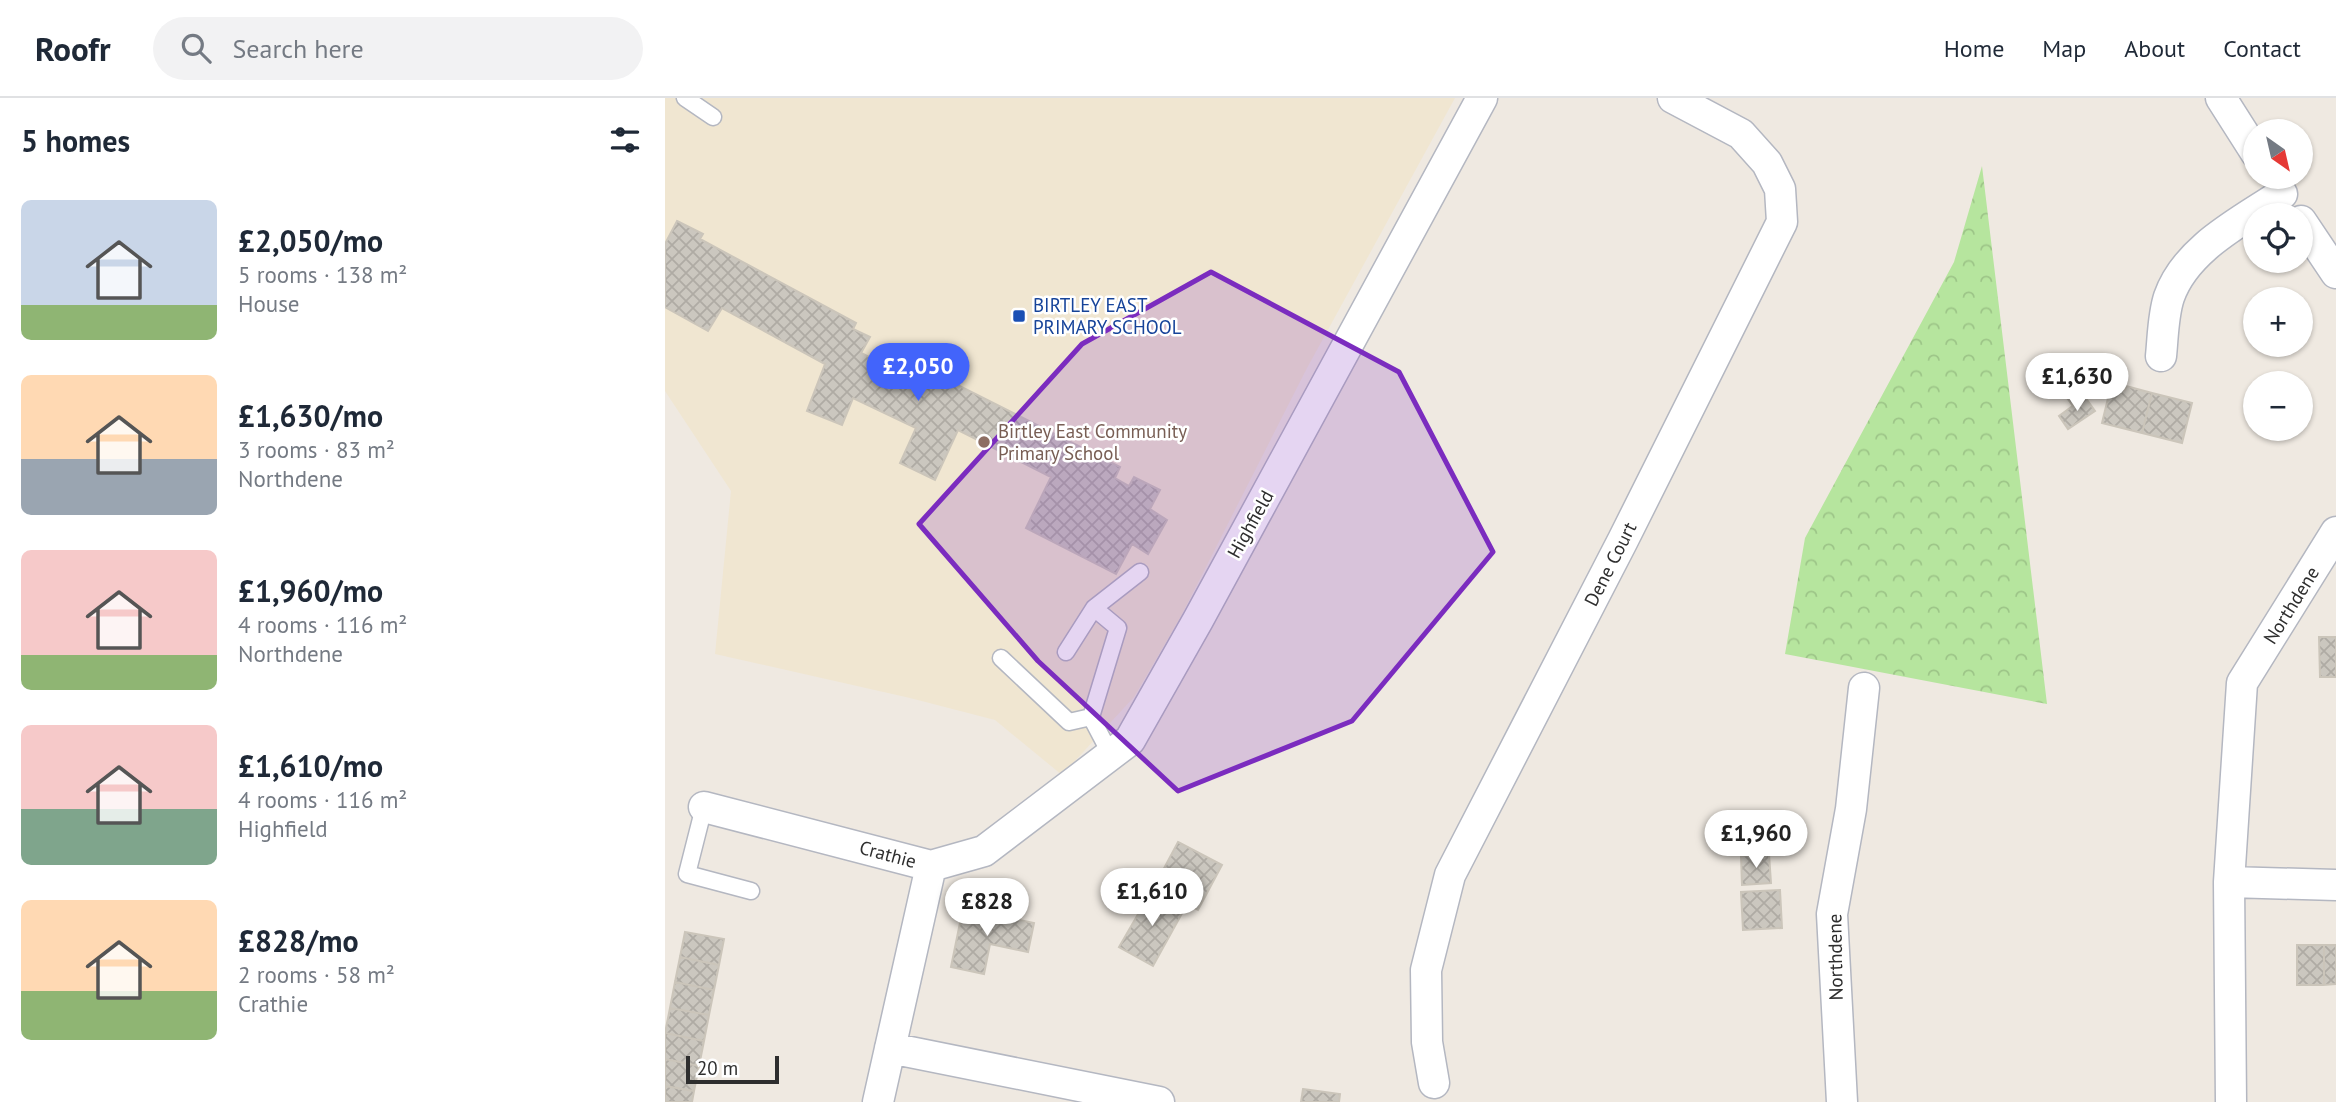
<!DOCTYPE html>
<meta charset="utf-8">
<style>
body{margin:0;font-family:"PT Sans",sans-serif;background:#f2f2f3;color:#1f2937;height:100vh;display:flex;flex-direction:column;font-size:26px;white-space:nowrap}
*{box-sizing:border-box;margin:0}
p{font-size:23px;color:#747a83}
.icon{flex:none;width:38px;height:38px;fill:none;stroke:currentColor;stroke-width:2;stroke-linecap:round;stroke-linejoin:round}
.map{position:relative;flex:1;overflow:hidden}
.details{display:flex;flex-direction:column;background:#fff;width:665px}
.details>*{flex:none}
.needle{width:46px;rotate:146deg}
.tools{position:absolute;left:1578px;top:21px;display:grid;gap:14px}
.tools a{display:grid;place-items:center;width:70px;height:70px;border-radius:50%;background:#fff;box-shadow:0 2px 5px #0004;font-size:35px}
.scale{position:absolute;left:21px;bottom:18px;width:93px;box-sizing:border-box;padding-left:7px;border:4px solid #2e2e2e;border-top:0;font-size:19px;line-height:24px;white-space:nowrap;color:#2e2e2e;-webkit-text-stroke:5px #fff;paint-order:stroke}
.price{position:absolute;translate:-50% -60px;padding:0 16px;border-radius:24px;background:#fff;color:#222;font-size:23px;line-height:46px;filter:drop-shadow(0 2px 4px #0008)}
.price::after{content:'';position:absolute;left:50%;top:42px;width:21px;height:16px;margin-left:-10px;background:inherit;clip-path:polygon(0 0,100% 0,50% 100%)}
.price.on{background:#4264fb;color:#fff}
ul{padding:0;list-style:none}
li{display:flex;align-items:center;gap:21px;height:175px;padding:0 21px}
li span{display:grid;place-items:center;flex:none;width:196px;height:140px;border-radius:10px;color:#555}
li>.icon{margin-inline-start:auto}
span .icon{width:84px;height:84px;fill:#fffc;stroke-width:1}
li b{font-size:30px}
h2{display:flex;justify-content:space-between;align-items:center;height:84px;padding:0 21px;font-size:30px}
header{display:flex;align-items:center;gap:42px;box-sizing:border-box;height:98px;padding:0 35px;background:#fff;border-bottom:2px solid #e0e1e3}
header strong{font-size:33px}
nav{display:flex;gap:38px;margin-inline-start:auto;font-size:24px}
.search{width:490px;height:63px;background:#f2f2f3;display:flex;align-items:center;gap:18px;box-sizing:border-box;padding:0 24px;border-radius:38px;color:#747a83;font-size:26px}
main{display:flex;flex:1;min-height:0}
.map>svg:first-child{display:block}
.education{fill:#f0e6d1}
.forest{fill:url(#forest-crowns)}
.building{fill:url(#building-cross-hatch);stroke:#cbc5ba;stroke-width:2}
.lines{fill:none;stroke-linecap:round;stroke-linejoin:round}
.lane-casing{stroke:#b4b7c1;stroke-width:19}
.street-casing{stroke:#b4b7c1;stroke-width:33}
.lane{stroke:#fff;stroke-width:16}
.street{stroke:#fff;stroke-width:30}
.marked{fill:#7b2cbf;fill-opacity:0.2;stroke:#7b2cbf;stroke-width:5;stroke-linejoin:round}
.transit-dot{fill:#1a4fb4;stroke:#fff;stroke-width:2.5}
.education-dot{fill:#8d6e63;stroke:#fff;stroke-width:2.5}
.labels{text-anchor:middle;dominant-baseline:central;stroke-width:5;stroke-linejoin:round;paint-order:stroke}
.transit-label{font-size:19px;fill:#164399;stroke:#fff;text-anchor:start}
.education-label{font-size:19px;fill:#785e54;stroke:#fff;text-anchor:start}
.street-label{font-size:19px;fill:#2e2e2e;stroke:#fff}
</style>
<header>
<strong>Roofr</strong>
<div class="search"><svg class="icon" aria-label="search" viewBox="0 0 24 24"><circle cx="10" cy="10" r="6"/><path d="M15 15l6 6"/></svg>Search here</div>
<nav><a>Home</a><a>Map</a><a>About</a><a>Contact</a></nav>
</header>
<main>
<section class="details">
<h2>5 homes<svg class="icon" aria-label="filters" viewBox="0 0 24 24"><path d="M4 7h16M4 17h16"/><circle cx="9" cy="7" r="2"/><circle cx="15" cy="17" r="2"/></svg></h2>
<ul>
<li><span style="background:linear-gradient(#c9d6e8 75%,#8fb573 0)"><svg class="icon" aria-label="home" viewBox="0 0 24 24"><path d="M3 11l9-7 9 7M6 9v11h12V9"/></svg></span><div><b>£2,050/mo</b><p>5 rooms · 138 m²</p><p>House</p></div></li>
<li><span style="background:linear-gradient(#ffd9b3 60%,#9aa5b1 0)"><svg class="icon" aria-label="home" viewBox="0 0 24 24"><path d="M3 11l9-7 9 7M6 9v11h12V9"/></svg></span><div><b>£1,630/mo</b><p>3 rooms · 83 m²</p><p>Northdene</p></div></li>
<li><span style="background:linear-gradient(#f6c9c9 75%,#8fb573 0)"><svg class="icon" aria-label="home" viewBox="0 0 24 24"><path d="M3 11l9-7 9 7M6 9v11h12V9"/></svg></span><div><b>£1,960/mo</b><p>4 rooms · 116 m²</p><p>Northdene</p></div></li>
<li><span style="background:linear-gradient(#f6c9c9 60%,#7fa58c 0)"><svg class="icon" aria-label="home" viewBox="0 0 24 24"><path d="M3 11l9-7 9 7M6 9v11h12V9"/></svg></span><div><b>£1,610/mo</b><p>4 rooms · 116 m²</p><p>Highfield</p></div></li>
<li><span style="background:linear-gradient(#ffd9b3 65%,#8fb573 0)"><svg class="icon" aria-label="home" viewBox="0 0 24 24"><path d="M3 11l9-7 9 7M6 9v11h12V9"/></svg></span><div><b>£828/mo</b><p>2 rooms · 58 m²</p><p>Crathie</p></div></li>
</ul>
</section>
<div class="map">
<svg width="1671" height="1004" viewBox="0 0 1671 1004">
<defs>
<pattern id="forest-crowns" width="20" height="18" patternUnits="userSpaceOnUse" patternTransform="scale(1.75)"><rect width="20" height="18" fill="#b6e59e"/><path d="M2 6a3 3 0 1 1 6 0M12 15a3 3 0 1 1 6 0" fill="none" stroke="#9dc588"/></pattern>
<pattern id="building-cross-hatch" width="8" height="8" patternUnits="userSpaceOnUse" patternTransform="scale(1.75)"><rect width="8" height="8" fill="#cbc7bf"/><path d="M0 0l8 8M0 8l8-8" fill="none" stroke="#afaba4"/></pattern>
</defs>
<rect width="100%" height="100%" fill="#efe9e1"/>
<path class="education" d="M0 0H790L642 270 515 520 469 599 397 677 330 622 245 600 50 556 66 393 0 293Z"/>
<path class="forest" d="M1317 68 1382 606 1120 556 1140 440 1289 164Z"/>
<path class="building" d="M12 123 38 136 35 141 191 225 188 231 205 239 196 255 269 290 275 278 455 369 450 380 464 388 469 379 495 392 485 411 502 422 483 456 467 446 451 476 361 430 386 379 293 332 270 382 235 365 251 330 188 300 177 327 142 313 160 266 57 210 43 233 0 209V146Z
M1423 281 1430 292 1408 308 1400 297Z
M1461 288 1487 295 1477 335 1437 325 1443 300 1457 291 1460 292Z
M1487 295 1527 305 1517 345 1477 335Z
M1420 299 1430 313 1403 331 1394 318Z
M1654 539H1671V579H1655Z
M513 744 557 767 533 812 489 789Z
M1104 756 1106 785 1077 787 1076 758Z
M487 792 520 810 488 868 454 849Z
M1115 792 1117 830 1078 832 1076 794Z
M298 810 369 825 363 854 325 846 319 876 286 869Z
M20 834 59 841 54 867 15 859Z
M1632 847H1659V887H1632Z
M1659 847H1671V886L1659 887Z
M15 859 54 867 49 892 10 884Z
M10 884 49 892 44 917 5 910Z
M5 910 44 917 39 943 0 935Z
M0 935 39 943 34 968 0 961Z
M0 961 34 968 29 993 0 988Z
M0 988 29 993 27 1004H0Z
M638 991 675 996 674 1004H636Z"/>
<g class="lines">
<g class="lane-casing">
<path id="lane" d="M20 0 48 19
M429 510 453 530 426 619 446 657
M401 554 429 510 475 474
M336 560 404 624 426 619
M39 709 22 776 86 793"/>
</g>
<g class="street-casing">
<path id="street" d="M1556 0 1591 55
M1636 123 1671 175
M1496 258C1498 239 1498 217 1504 199 1521 150 1577 123 1617 96
M39 709 266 768
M266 768 319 753 465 642 533 522 817 0
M1564 784 1671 787
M225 950 494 1004
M769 985 762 944 761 872 785 777 958 442 1117 124 1115 91 1102 65 1076 36 1008 0
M213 1004 266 768
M1177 1004 1167 816 1186 711 1199 590
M1566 1004 1564 784 1577 585 1671 434"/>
</g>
<use href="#lane" class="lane"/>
<use href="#street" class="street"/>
</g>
<path class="marked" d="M546 174 734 274 828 454 687 623 513 693 373 563 254 426 417 246Z"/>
<rect class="transit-dot" x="347" y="211" width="14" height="14" rx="3.5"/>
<circle class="education-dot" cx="319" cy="344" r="7"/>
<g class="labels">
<g class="transit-label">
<text x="368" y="207">BIRTLEY EAST<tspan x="368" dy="22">PRIMARY SCHOOL</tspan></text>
</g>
<g class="education-label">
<text x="333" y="333">Birtley East Community<tspan x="333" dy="22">Primary School</tspan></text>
</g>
<g class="street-label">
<text transform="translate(585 426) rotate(-61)">Highfield</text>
<text transform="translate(945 466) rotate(-63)">Dene Court</text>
<text transform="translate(1626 507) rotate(-58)">Northdene</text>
<text transform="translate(223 756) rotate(15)">Crathie</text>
<text transform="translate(1170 859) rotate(-91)">Northdene</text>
</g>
</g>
</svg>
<div class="tools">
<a><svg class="needle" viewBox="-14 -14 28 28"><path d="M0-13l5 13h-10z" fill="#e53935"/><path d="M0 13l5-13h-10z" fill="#747a83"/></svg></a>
<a><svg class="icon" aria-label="locate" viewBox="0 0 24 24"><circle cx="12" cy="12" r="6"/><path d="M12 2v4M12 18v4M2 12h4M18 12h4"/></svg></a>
<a>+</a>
<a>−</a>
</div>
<div class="scale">20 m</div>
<b class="price on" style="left:253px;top:305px">£2,050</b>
<b class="price" style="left:1412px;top:315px">£1,630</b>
<b class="price" style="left:1091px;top:772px">£1,960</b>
<b class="price" style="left:487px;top:830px">£1,610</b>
<b class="price" style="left:322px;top:840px">£828</b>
</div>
</main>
